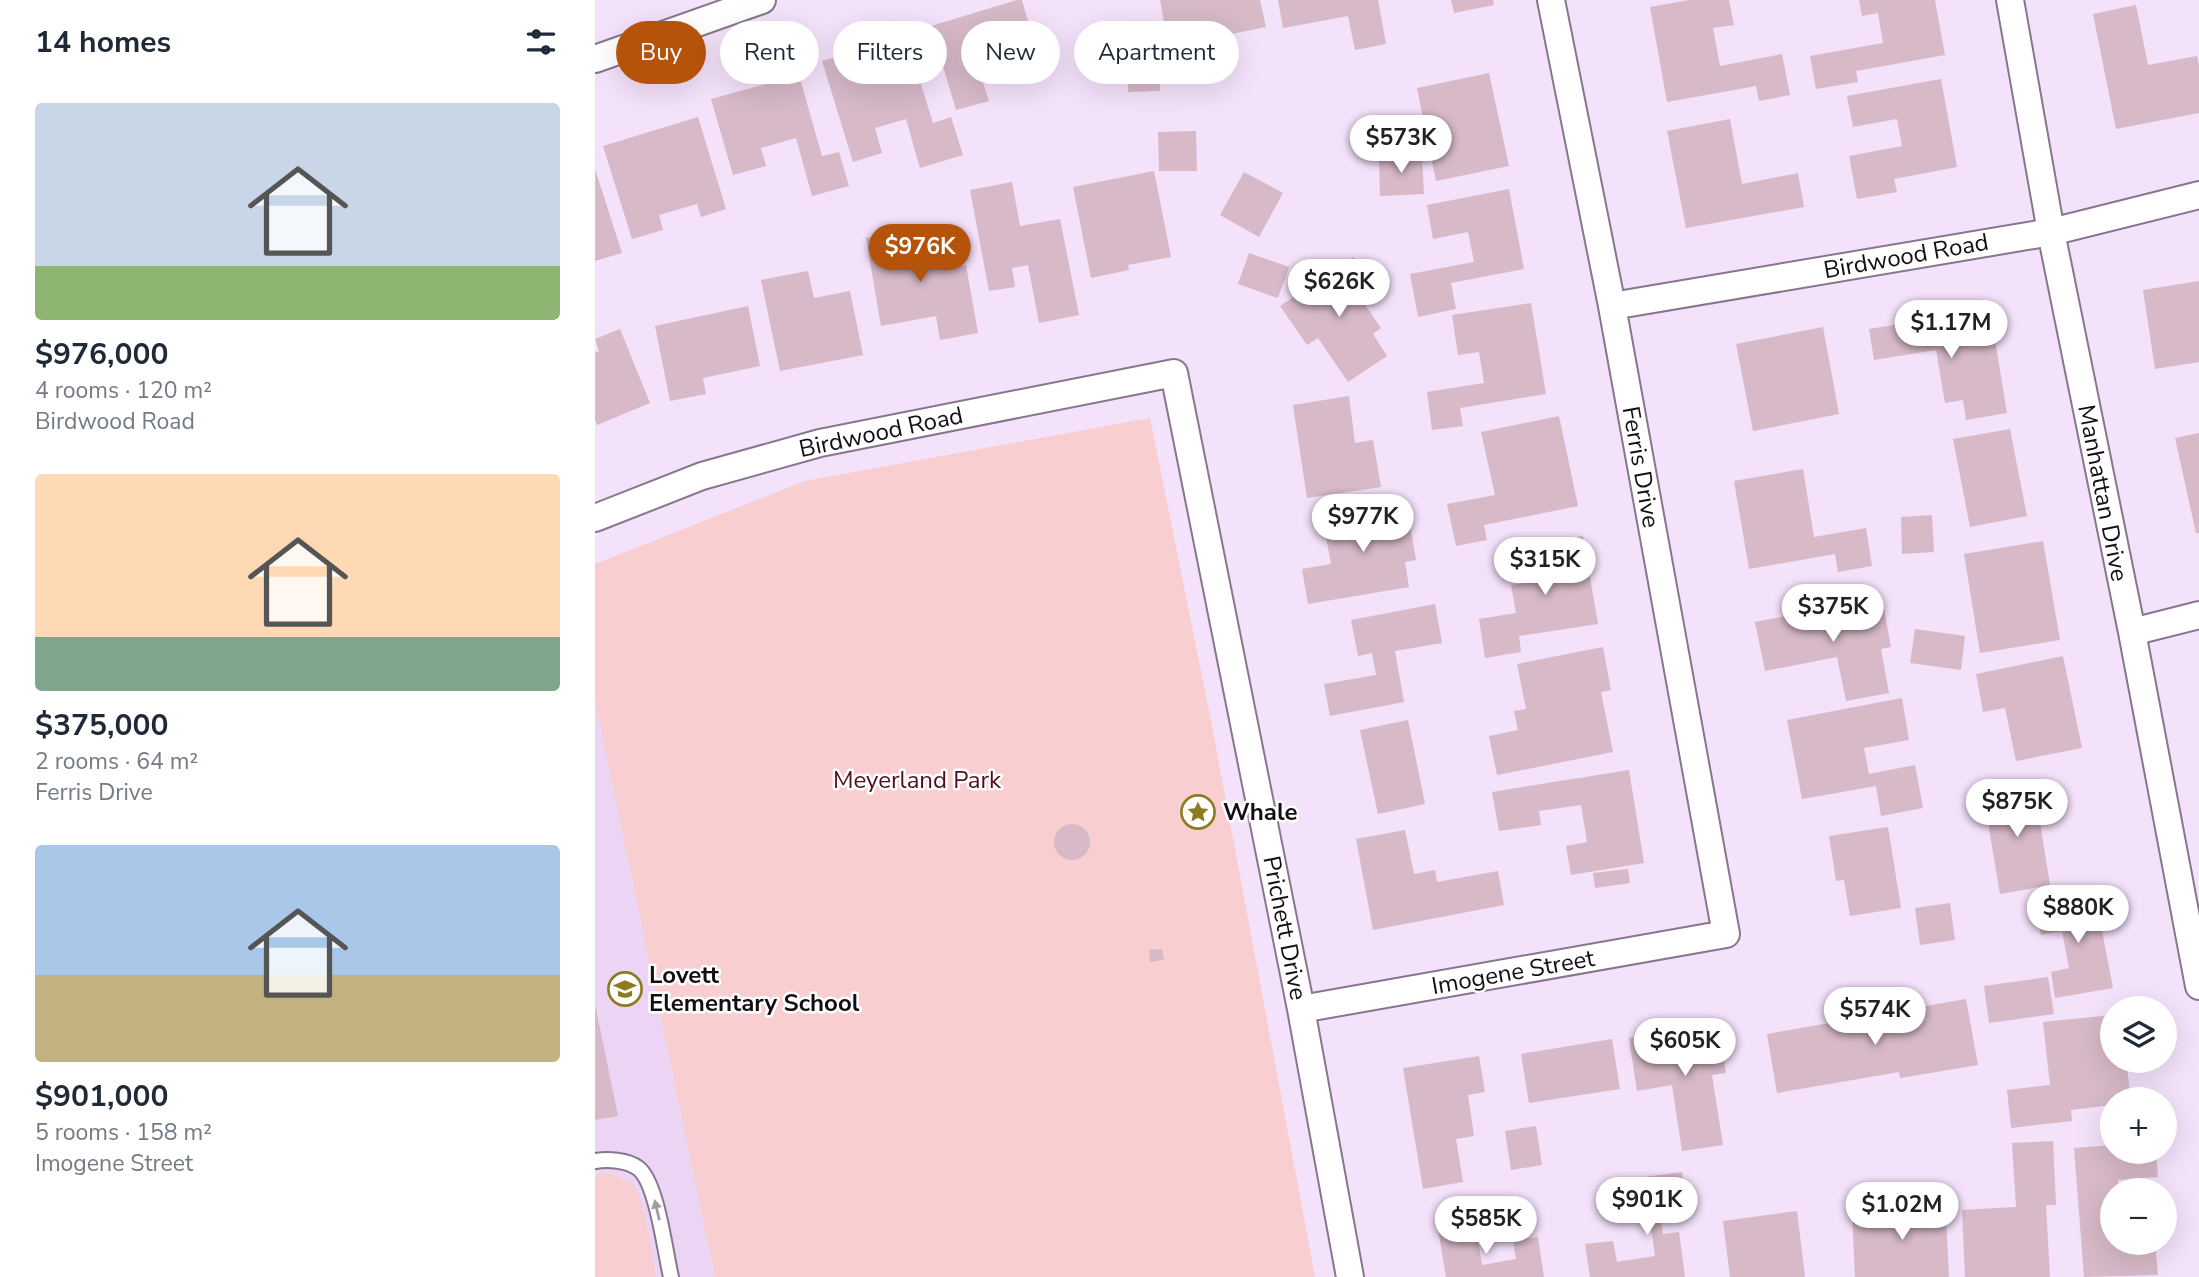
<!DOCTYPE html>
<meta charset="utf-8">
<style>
body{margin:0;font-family:"Nunito Sans",sans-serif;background:#f6f6f7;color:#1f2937;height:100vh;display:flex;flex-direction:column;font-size:26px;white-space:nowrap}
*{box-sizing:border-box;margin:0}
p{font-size:23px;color:#747a83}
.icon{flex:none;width:38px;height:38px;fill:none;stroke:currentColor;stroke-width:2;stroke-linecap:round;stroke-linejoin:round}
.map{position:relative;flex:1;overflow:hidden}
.details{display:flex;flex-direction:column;background:#fff;width:595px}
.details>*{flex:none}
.banner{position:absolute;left:21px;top:21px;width:665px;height:63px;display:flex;gap:14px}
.controls{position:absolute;left:1505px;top:996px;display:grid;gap:14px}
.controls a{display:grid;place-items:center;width:77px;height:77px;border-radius:50%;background:#fff;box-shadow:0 7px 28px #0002;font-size:35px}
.price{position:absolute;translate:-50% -60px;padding:0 16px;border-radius:24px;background:#fff;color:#222;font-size:23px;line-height:46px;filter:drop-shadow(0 2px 4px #0008)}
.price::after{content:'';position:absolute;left:50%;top:42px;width:21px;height:16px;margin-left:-10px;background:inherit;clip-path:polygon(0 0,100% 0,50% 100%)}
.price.current{background:#b45309;color:#fff}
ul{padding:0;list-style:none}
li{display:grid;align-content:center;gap:14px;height:371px;padding:0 35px}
li span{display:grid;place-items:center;height:217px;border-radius:7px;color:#555}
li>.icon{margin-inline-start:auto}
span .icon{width:126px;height:126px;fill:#fffc;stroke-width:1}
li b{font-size:30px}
h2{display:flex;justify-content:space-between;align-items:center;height:84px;padding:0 35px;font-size:30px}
.chip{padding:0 24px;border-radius:32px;background:#fff;box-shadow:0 7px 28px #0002;font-size:24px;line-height:63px}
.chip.current{background:#b45309;color:#fff}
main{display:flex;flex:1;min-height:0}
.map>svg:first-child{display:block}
.built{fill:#ebd4f4}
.green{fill:#f8ced0}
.building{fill:#d7b9c8}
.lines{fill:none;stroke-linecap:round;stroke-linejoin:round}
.service-casing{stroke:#87768d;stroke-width:18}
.minor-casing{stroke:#87768d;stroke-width:30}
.service{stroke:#fff;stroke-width:14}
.minor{stroke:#fff;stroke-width:26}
.oneway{fill:#a19ea1}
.labels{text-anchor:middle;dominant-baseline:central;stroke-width:5;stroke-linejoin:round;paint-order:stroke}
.street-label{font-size:24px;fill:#130d15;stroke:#fff}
.park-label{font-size:24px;fill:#4e0e1b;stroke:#fff}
.poi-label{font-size:24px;font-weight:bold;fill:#130d15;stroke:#fff;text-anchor:start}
</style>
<main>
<section class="details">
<h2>14 homes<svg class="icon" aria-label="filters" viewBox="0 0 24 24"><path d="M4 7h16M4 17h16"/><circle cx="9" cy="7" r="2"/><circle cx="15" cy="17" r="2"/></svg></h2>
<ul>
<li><span style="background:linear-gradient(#c9d6e8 75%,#8fb573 0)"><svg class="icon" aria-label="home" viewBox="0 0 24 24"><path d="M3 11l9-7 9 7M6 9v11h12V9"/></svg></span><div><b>$976,000</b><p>4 rooms · 120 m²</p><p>Birdwood Road</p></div></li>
<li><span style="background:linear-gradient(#ffd9b3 75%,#7fa58c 0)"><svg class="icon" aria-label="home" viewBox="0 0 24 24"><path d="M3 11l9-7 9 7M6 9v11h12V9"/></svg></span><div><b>$375,000</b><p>2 rooms · 64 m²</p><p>Ferris Drive</p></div></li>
<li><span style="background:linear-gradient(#a9c7e8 60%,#c2b280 0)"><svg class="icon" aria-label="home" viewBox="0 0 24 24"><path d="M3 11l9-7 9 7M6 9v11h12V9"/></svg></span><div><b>$901,000</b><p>5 rooms · 158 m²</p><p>Imogene Street</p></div></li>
</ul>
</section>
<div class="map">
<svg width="1604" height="1277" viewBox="0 0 1604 1277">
<rect width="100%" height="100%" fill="#f4e1fa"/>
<path class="built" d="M0 701 120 1277H0Z"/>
<path class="green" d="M555 418 617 726 720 1277H120L0 701V564L210 481Z
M10 1173C21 1176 31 1178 39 1187 50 1198 57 1259 61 1277H0V1175Z"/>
<path class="building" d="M422 0H427L443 56 385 73 394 101 361 110 336 26Z
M565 0H665L671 27 632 35 631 27 572 38Z
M683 0H783L791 44 760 50 753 16 688 28Z
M856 0H898L899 5 859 13Z
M1094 0H1134L1139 25 1118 28 1125 66 1187 54 1195 95 1164 101 1161 86 1072 102 1055 7Z
M1264 0H1340L1350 55 1261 71 1263 82 1221 89 1215 56 1288 43 1283 13 1267 16Z
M1541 5 1553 65 1602 56 1604 66V113L1521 129 1498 14Z
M311 36 338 123 356 117 368 155 325 168 311 119 280 128 287 153 258 162 227 61Z
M565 58V91L533 92 532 59Z
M894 73 914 166 841 181 822 88Z
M204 75 227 156 244 152 254 186 217 196 201 138 166 148 171 166 138 175 116 99Z
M1346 79 1362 167 1299 179 1302 192 1262 199 1254 156 1307 146 1302 119 1258 127 1252 96Z
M103 117 131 209 106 217 102 204 64 215 68 230 37 239 8 146Z
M1135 119 1147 184 1203 173 1209 207 1091 228 1072 131Z
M601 131 602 171H564L563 132Z
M827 155 829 194 785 196 784 156Z
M0 169 27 253 0 261Z
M559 171 576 257 533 265 534 270 496 278 478 187Z
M649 172 688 193 664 237 625 215Z
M417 182 425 226 465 219 484 315 444 323 433 265 417 268 420 287 394 291 375 190Z
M914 189 929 269 856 283 861 309 823 317 815 274 879 262 873 232 838 239 832 205Z
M336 227 343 269 371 265 383 333 345 340 341 316 286 326 271 238Z
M654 253 694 267 683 298 643 284Z
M758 257 778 287 764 296 786 328 778 334 792 356 753 382 723 338 712 345 685 306Z
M213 271 219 298 255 291 268 355 185 371 166 280Z
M1604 281V362L1560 369 1548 290Z
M936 303 951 394 865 408 868 426 837 430 832 392 889 383 884 352 863 355 857 315Z
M153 306 165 366 108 378 111 394 75 401 60 326Z
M1369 314 1374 338 1399 334 1412 413 1371 420 1368 400 1350 403 1341 350 1279 360 1274 329Z
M1228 327 1244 414 1158 431 1141 344Z
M25 329 55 403 2 425 0 420V353L4 351 0 339Z
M754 396 760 443 778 440 786 487 712 498 698 405Z
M964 416 983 506 889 525 892 540 861 546 852 504 900 495 886 432Z
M1415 429 1432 516 1375 527 1358 439Z
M1604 433V533H1601L1580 438Z
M1208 469 1219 537 1271 528 1277 566 1243 572 1240 554 1154 569 1139 481Z
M811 501 821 560 810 562 814 587 713 604 707 569 736 564 727 515Z
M1337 515 1339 552 1307 554 1306 517Z
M988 536 1003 624 924 636 926 652 890 658 884 619 921 613 916 585 935 582 929 546Z
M1448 541 1465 640 1385 653 1369 554Z
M1287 598 1296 647 1286 649 1294 693 1251 701 1242 657 1170 671 1160 622Z
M840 604 847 643 800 651 809 702 735 716 729 684 781 675 777 653 763 656 756 620Z
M1320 629 1370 636 1366 670 1315 663Z
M1008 647 1016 690 1006 692 1018 752 902 775 894 736 923 730 919 711 931 709 922 664Z
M1468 656 1487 748 1421 761 1410 708 1388 712 1381 674Z
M1307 698 1314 740 1269 748 1274 774 1320 765 1328 808 1286 816 1281 786 1207 799 1192 720Z
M813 720 830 804 783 814 765 730Z
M1034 770 1049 863 976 875 971 846 992 842 986 805 944 811 946 825 904 831 897 792Z
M1439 785 1455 885 1405 894 1388 793Z
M459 842a18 18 0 1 1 36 0a18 18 0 1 1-36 0Z
M1293 827 1306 908 1255 916 1249 880 1241 881 1234 836Z
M810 830 819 874 840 870 842 882 903 871 909 905 778 930 761 839Z
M1033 869 1035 883 1000 888 998 873Z
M1500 894 1518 988 1460 998 1456 972 1474 968 1467 931 1446 935 1440 905Z
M1355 903 1360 940 1325 945 1320 908Z
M567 949 569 960 555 962 554 950Z
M1453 977 1459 1014 1394 1023 1389 986Z
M1371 999 1383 1065 1305 1078 1304 1072 1182 1093 1172 1034Z
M0 1004 23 1116 0 1120Z
M1517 1015V1060H1531L1536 1099H1517V1105L1476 1110 1477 1121 1416 1128 1412 1090 1455 1085 1448 1022Z
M1123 1024 1131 1073 1117 1075 1128 1145 1087 1151 1077 1085 1042 1091 1034 1038Z
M1017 1039 1025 1089 934 1103 926 1054Z
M884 1056 890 1092 873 1095 879 1136 861 1139 868 1182 828 1189 808 1068Z
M941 1126 947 1165 916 1170 910 1131Z
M1458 1141 1461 1205H1451L1455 1277H1370L1367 1210 1421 1207 1417 1143Z
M1517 1145V1152H1561L1563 1177 1523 1180V1190H1517V1242H1560L1563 1275 1489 1277 1479 1148Z
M1087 1172 1092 1207 1064 1211 1068 1234 1084 1232 1090 1277H995L990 1244 1018 1241 1022 1262 1060 1256 1049 1177Z
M1350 1198 1354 1277H1260L1257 1213 1315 1210V1199Z
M1202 1211 1210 1277H1135L1128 1221Z
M880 1223 887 1265 921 1259 918 1241 943 1237 949 1277H851L843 1229Z"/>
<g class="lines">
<g class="service-casing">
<path id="service" d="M0 1161C13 1159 32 1160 43 1168 62 1182 70 1252 76 1277"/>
</g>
<g class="minor-casing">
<path id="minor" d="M1415 0 1456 232 1537 632 1604 986
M0 59 167 0
M1017 306 1456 232 1604 195
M0 518 107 476 225 443 579 373 706 1009 755 1277
M1537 632 1604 615
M706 1009 1131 934 1017 306 956 0"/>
</g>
<use href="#service" class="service"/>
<use href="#minor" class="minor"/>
</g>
<defs><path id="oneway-solid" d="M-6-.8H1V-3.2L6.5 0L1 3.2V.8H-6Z" transform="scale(1.75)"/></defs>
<use class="oneway" href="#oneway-solid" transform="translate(62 1210) rotate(-103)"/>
<defs>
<g id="sight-ring" transform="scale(1.75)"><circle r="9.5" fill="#fff" stroke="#8b7c22" stroke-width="1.5"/><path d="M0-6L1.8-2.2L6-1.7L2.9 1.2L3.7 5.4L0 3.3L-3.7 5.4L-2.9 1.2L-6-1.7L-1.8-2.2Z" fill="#8b7c22"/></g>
<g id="school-ring" transform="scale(1.75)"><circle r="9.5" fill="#fff" stroke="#8b7c22" stroke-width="1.5"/><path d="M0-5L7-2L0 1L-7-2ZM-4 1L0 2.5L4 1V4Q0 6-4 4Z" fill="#8b7c22"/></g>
</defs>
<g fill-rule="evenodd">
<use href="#sight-ring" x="603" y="812"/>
<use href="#school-ring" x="30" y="989"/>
</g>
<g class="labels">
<g class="street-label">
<text transform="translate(1311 256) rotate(-10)">Birdwood Road</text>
<text transform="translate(286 432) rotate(-12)">Birdwood Road</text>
<text transform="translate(1046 467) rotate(80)">Ferris Drive</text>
<text transform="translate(1508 493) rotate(79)">Manhattan Drive</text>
<text transform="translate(690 928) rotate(79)">Prichett Drive</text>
<text transform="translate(918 972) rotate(-10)">Imogene Street</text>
</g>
<g class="park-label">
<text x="322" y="780">Meyerland Park</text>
</g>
<g class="poi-label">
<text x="628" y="812">Whale</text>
<text x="54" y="975">Lovett<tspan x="54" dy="28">Elementary School</tspan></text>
</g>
</g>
</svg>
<div class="controls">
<a><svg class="icon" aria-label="layers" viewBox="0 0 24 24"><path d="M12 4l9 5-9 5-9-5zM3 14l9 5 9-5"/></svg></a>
<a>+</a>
<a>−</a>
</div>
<b class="price" style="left:806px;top:175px">$573K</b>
<b class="price current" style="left:325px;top:284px">$976K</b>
<b class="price" style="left:744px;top:319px">$626K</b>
<b class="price" style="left:1356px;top:360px">$1.17M</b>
<b class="price" style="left:768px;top:554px">$977K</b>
<b class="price" style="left:950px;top:597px">$315K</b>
<b class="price" style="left:1238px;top:644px">$375K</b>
<b class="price" style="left:1422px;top:839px">$875K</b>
<b class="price" style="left:1483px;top:945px">$880K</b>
<b class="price" style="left:1280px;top:1047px">$574K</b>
<b class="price" style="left:1090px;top:1078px">$605K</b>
<b class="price" style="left:1052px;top:1237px">$901K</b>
<b class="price" style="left:1307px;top:1242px">$1.02M</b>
<b class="price" style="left:891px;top:1256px">$585K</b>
<div class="banner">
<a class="chip current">Buy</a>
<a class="chip">Rent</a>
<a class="chip">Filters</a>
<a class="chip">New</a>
<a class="chip">Apartment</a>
</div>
</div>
</main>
